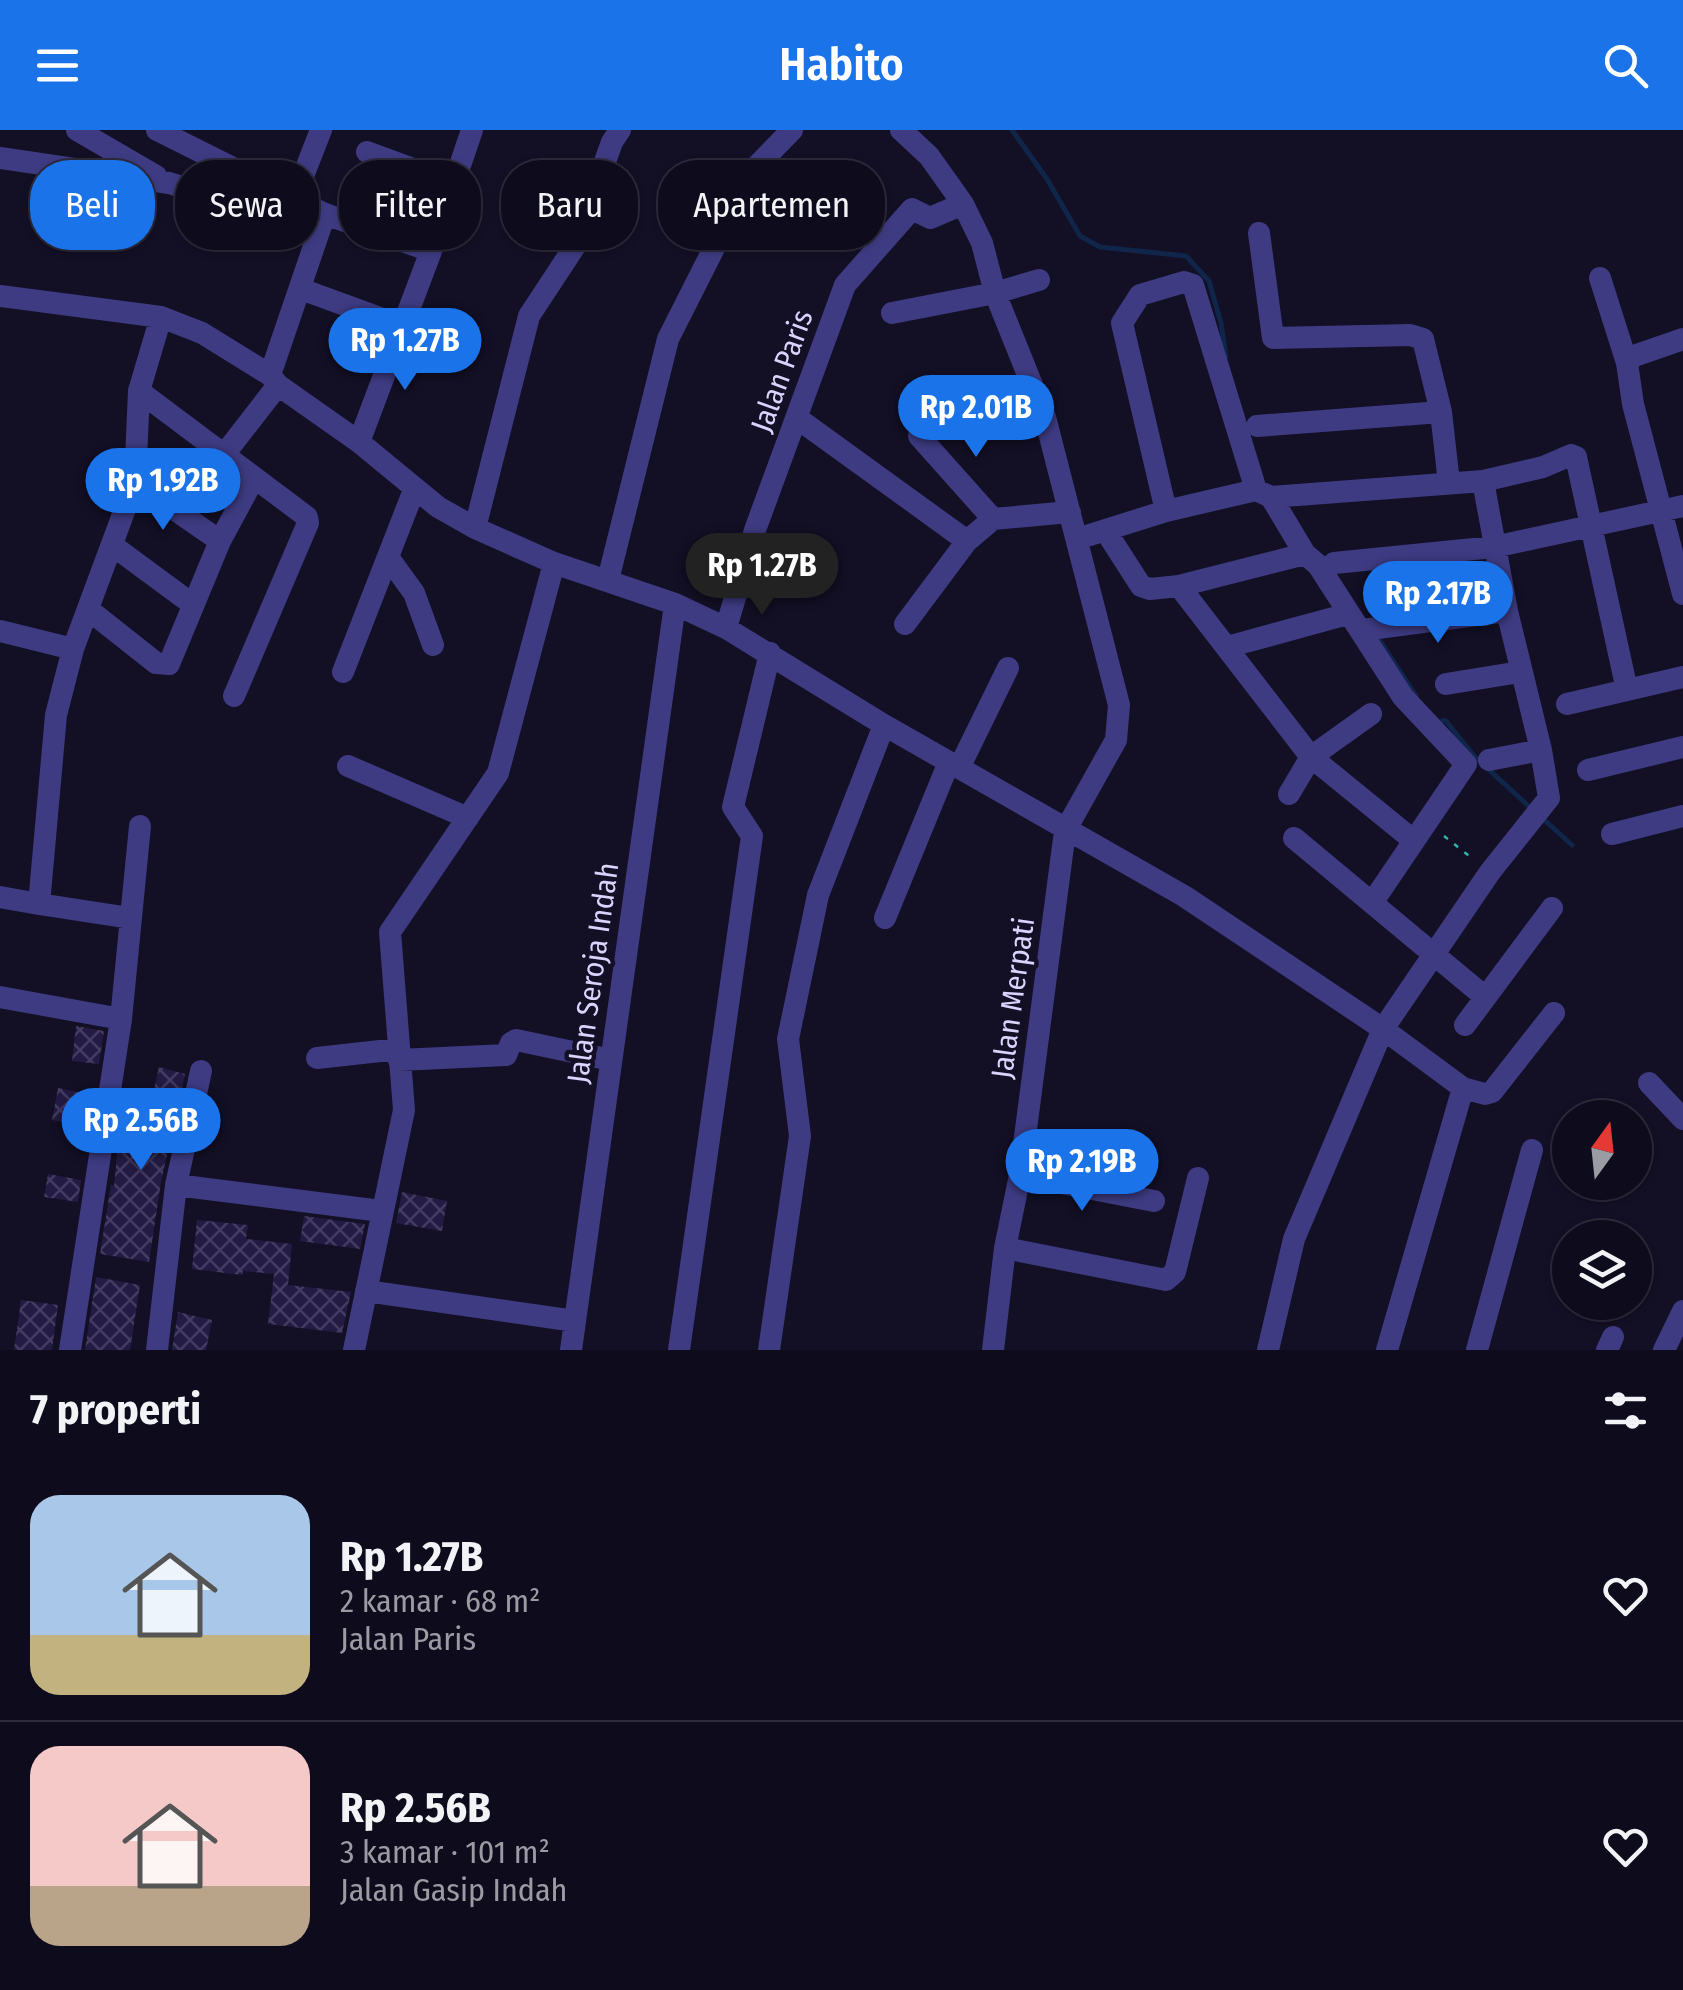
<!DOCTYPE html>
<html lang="id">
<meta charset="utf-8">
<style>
body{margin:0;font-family:"Fira Sans Condensed",sans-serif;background:#1c1929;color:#f1f3f6;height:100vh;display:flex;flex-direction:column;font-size:38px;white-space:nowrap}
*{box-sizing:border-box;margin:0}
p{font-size:32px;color:#9b9ba3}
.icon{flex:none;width:55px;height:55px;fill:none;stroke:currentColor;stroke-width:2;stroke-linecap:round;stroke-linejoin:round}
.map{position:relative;height:1220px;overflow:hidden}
.side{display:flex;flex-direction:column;background:#0e0b1c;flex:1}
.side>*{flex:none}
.top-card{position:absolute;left:30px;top:30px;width:1000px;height:90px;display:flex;gap:20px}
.needle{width:65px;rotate:15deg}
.buttons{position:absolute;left:1552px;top:970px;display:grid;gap:20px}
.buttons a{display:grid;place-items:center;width:100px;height:100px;border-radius:50%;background:#0e0b1c;box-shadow:0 2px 8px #0004,0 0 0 2px #2e2b3b;font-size:50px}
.price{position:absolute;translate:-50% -85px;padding:0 22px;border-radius:35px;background:#1a73e8;color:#fff;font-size:32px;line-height:65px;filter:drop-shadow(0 2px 5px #0008)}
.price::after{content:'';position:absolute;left:50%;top:60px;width:30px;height:22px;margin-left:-15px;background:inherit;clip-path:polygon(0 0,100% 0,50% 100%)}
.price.selected{background:#222;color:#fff}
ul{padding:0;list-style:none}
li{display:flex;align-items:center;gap:30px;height:250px;padding:0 30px}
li+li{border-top:2px solid #2e2b3b}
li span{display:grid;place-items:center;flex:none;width:280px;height:200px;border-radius:30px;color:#555}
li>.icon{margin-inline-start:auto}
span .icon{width:120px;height:120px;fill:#fffc;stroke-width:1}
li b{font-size:42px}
h2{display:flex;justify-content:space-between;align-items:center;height:120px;padding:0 30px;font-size:42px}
.chip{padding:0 35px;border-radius:40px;background:#0e0b1c;box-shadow:0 2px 8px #0004,0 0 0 2px #2e2b3b;font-size:35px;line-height:90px}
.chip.selected{background:#1a73e8;color:#fff}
header{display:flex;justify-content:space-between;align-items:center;height:130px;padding:0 30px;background:#1a73e8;color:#fff;font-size:45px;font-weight:600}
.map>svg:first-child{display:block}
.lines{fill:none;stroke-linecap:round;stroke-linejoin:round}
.stream{stroke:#0f2549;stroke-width:5}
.building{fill:url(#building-cross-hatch)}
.path{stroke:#31b5ad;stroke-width:2.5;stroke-dasharray:5 8;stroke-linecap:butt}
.minor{stroke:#3e3b83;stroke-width:22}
.labels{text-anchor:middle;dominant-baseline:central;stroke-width:9;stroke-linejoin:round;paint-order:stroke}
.street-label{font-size:30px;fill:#d9d4fe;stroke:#130f25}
</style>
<header><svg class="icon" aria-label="menu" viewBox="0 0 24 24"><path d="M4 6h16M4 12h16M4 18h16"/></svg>Habito<svg class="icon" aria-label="search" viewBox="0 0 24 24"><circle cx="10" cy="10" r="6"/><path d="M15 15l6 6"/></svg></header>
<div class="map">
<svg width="1683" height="1220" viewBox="0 0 1683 1220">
<defs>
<pattern id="building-cross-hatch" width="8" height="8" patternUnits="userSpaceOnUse" patternTransform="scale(2.5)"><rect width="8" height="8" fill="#241b45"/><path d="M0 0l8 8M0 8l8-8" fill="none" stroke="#433b61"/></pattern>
</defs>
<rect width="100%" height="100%" fill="#130f25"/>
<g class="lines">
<path class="stream" d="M1012 0 1047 49 1080 106 1100 117 1186 126 1209 151 1221 193 1226 227
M1377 506 1416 566
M1437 593 1445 590 1475 627 1533 680
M1541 687 1572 715"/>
</g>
<path class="building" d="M76 896 104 901 99 934 72 931Z
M159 937 185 944 161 1052 149 1132 100 1124 111 1055 114 1056 118 1014H123L130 982 149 981Z
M58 958 94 965 89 997 52 990Z
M48 1044 81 1050 78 1072 44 1067Z
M402 1062 447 1071 442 1101 396 1093Z
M304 1086 365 1094 360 1119 300 1111Z
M197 1090 248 1095 246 1109 292 1114 288 1155 351 1162 342 1203 268 1194 274 1144 243 1141 242 1145 192 1139Z
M96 1147 140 1155 130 1220H85Z
M21 1170 58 1175 52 1220H14Z
M178 1182 212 1190 206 1220H172Z"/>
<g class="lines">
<path class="path" d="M1444 706 1473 729"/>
<path class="minor" d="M77 0 156 46
M157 0 325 84 431 121
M901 0 929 26 963 74 982 113 995 163 1045 287 1119 575 1116 610 1065 701 1020 1045 1005 1118 993 1220
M367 22 454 54
M0 28 169 53 218 68 230 67 245 44
M294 69 321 0
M1259 103 1273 208 1410 205 1423 209 1441 282 1449 353
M1600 148 1627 233
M301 159 402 196
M0 166 161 187 202 203 270 245 278 255 359 312 438 377 475 398 554 433 675 474 726 498 884 595 1184 766 1383 899 1463 958 1485 964 1492 962 1554 883
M892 183 995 163 1039 150
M1683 209 1634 226 1627 233 1633 274 1683 464
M270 245 325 84
M139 261 307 387 308 393 234 566
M797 288 967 411
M1257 296 1441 282
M919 306 993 389
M359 312 431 121 472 0
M223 326 278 255
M135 352 220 411
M1271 367 1305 424 1318 435 1403 567 1466 634 1372 773
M1166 381 1122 193 1140 165 1184 152 1193 155 1256 360
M475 398 529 186 575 116 612 12 620 0
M1105 400 1141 456 1150 459 1179 456 1311 627 1413 710
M1077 409 1166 381 1256 360 1271 367 1483 351 1543 337 1571 325 1576 327 1627 560
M112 415 192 474
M388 427 414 463 433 515
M1334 433 1494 417 1683 376
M608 450 668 209 754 39 792 0
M1179 456 1305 424
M89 480 156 533 169 534 220 411 254 348
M905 494 967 411 993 389 1070 382
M726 498 755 400 845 155 912 79 930 88 963 74
M1362 500 1507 481
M0 501 73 519
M1227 517 1348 484
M343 542 414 360
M1446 554 1520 542
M1567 574 1683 547
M1489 630 1541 620
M348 636 468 688
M959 638 1008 538
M1588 640 1683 617
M1289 664 1311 627 1371 584
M1612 704 1683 686
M1294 708 1485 867
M0 767 39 774
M130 788 39 774 56 585 73 519 135 352 139 261 161 187
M885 788 949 632
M0 867 121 889
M1465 895 1552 778
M317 928 398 919
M399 930 506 925 511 913 516 910 611 930
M1649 953 1683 989
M1020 1045 1154 1071
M176 1055 381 1081
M1005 1118 1166 1150 1175 1142 1198 1048
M366 1161 575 1191
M70 1220 121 889 140 696
M157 1220 176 1055 201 941
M354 1220 404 980 390 802 498 643 554 433
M571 1220 675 474
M679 1220 752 706 733 677 770 523
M769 1220 800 1006 788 909 818 765 884 595
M1268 1220 1294 1109 1383 899 1490 742 1549 668 1541 620 1507 481 1483 351
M1387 1220 1463 958
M1477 1220 1532 1020
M1607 1220 1613 1207
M1664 1220 1683 1181"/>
</g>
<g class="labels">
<g class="street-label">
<text transform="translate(782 241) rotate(-70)">Jalan Paris</text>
<text transform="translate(593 843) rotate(-82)">Jalan Seroja Indah</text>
<text transform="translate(1013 868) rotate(-82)">Jalan Merpati</text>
</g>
</g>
</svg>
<div class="buttons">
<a><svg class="needle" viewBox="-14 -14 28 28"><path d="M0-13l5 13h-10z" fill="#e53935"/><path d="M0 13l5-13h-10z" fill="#9b9ba3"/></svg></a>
<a><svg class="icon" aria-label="layers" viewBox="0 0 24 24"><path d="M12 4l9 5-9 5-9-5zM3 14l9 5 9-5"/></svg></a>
</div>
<b class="price" style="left:405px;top:263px">Rp 1.27B</b>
<b class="price" style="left:976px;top:330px">Rp 2.01B</b>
<b class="price" style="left:163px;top:403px">Rp 1.92B</b>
<b class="price selected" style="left:762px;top:488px">Rp 1.27B</b>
<b class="price" style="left:1438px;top:516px">Rp 2.17B</b>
<b class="price" style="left:141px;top:1043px">Rp 2.56B</b>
<b class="price" style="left:1082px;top:1084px">Rp 2.19B</b>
<div class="top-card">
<a class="chip selected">Beli</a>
<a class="chip">Sewa</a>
<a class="chip">Filter</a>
<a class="chip">Baru</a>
<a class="chip">Apartemen</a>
</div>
</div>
<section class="side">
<h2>7 properti<svg class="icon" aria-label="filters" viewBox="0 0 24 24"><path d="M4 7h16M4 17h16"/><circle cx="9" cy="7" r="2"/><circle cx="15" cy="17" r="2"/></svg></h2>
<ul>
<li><span style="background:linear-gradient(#a9c7e8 70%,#c2b280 0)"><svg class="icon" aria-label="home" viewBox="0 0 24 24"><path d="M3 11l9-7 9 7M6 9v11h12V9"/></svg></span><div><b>Rp 1.27B</b><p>2 kamar · 68 m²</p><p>Jalan Paris</p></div><svg class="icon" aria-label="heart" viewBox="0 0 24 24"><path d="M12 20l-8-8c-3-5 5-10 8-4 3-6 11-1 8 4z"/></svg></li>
<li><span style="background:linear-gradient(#f6c9c9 70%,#b9a48a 0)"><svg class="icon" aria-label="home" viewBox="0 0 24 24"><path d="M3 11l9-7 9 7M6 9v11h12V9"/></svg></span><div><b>Rp 2.56B</b><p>3 kamar · 101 m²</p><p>Jalan Gasip Indah</p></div><svg class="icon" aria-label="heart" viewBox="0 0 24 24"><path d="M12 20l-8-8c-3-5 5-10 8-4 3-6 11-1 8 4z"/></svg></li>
</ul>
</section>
